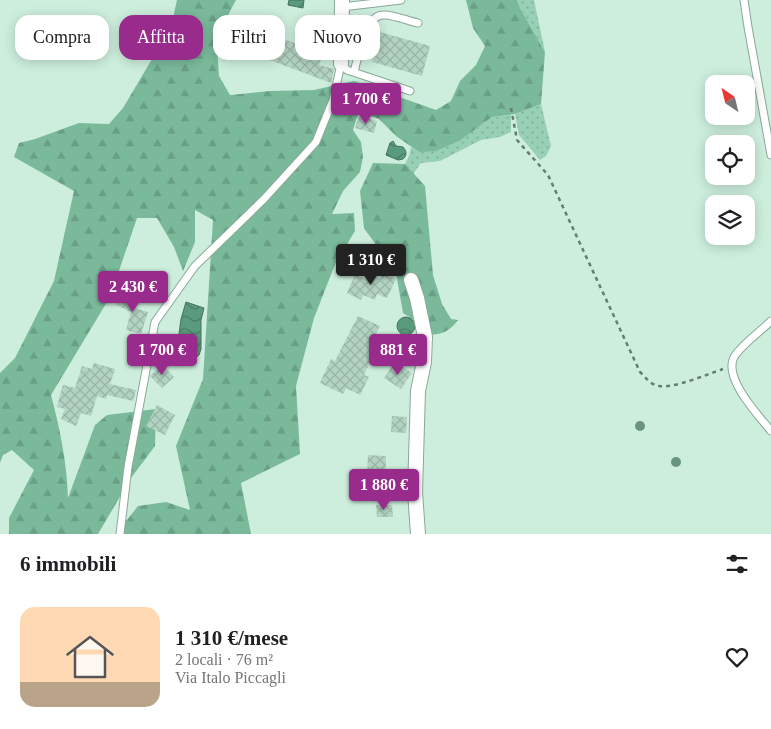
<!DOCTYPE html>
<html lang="it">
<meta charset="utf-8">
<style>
body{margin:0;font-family:Georgia,serif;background:#f2f2f2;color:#202124;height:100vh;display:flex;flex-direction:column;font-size:19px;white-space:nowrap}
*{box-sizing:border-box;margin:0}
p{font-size:16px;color:#757577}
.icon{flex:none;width:28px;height:28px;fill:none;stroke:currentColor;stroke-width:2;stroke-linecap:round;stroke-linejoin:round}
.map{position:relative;height:534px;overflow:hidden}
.panel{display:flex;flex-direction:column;background:#fff;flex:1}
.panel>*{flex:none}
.guide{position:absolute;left:15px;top:15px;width:500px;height:45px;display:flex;gap:10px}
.needle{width:32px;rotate:325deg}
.tools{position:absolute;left:705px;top:75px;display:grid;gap:10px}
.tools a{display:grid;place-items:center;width:50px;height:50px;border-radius:10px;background:#fff;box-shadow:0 2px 12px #0003;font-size:25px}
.price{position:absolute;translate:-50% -42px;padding:0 11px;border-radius:5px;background:#982b8c;color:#fff;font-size:16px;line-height:32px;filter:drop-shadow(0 1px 2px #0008)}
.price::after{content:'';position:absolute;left:50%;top:30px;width:15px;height:11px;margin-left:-8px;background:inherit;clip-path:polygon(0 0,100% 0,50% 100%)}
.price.on{background:#222;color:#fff}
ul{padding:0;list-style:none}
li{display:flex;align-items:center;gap:15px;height:125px;padding:0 20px}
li+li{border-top:1px solid #e0e0e0}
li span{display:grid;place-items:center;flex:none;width:140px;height:100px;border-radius:15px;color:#555}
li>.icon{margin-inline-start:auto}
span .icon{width:60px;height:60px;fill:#fffc;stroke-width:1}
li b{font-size:21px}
h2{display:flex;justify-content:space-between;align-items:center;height:60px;padding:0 20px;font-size:21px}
.chip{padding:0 18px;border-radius:15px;background:#fff;box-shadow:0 2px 12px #0003;font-size:18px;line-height:45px}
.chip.on{background:#982b8c;color:#fff}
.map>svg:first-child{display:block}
.grass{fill:url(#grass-dots)}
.forest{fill:url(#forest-firs)}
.water{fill:url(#water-waves);stroke:#44745e}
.building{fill:url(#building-cross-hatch)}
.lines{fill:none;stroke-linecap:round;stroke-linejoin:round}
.lane-casing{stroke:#89a898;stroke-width:9}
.street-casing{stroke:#89a898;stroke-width:16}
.path{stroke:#677d72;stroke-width:2.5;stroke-dasharray:4 4;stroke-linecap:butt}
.lane{stroke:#fff;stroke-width:7}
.street{stroke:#fff;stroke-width:14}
.tree{fill:#699481}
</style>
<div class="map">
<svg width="771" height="534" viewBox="0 0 771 534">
<defs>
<pattern id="grass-dots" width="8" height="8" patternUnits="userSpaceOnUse" patternTransform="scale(1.25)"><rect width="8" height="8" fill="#97d0b4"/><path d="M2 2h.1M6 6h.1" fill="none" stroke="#81b29a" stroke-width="1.8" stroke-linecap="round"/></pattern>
<pattern id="forest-firs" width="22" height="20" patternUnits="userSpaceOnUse" patternTransform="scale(1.25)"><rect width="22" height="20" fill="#7aba9b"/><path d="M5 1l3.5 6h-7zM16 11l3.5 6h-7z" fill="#689f85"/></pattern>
<pattern id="water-waves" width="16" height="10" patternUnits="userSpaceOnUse" patternTransform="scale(1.25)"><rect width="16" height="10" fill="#5a9a7d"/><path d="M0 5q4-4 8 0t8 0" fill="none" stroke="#497d65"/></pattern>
<pattern id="building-cross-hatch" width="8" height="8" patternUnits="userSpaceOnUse" patternTransform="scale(1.25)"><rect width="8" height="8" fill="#b3d3c2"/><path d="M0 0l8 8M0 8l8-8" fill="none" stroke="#99b5a6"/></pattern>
</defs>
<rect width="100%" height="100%" fill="#cdeedd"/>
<path class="grass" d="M517 0H534L545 52 520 8Z
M541 104 551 146 546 156 540 160 519 135 515 114Z
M511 115V132L500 137 481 140 440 161 421 163 413 174 405 164 409 156 411 147 419 152 461 140 492 117Z"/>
<path class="forest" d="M177 0H236L227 17 217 47 219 76 230 95 270 91 314 90 354 81 436 110 451 101 460 81 476 65 485 46 473 28 466 0H517L520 8 545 52 541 104 515 114 492 117 461 140 436 151 419 152 396 136 379 119 359 111 353 130 361 142 363 157 360 172 343 191 332 214 354 213 355 231 336 262 314 318 296 386 300 454 241 483 251 534H116L138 506 166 502 190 510 176 446 203 379 213 220 195 210V242L183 271 174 247 157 218H137L110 297 51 395C60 429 67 463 68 498L95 425 107 415 156 409 155 446 131 478 98 534H9V518L34 470 12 450 3 455 0 463V373L15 358 54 281 74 191 14 157 19 143 35 139 79 123 109 124 123 108 171 27Z
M373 163 405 164 425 186 433 275 442 304 451 319 458 320C450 331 443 334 430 335L416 321 403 313 396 273 364 228 360 191Z"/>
<path class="water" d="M289 0H304L303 8 288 5Z
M393 141 396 146 403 147C407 151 407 156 403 159L398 160 386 155 390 143Z
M186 302 204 308 201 320V349L199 355 193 360 179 359 176 356 181 319Z
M397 326a9 9 0 1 1 18 0a9 9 0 1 1-18 0Z"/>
<path class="building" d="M380 32 430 46 422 76 372 62Z
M268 33 323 54 319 65 334 69 331 83 259 56Z
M359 116 377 121 374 133 355 128Z
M383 273 396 279 387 298 377 294 375 300 363 295 361 300 347 293 355 274 366 279 369 274 380 279Z
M123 292 138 299 134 308 148 312 141 334 126 330 131 312 116 305Z
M358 316 380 326 372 342 378 345 364 375 369 377 360 395 346 388 343 394 320 383 331 359 335 361Z
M395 362 412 373 401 389 384 378Z
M94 363 115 369 110 384 136 390 133 401 107 395 106 399 97 396 91 416 81 413 76 426 61 419 65 409 57 407 60 395 63 385 75 388 82 366 92 369Z
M162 364 174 377 162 388 150 376Z
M157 405 175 415 165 435 146 426Z
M392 416 407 417 406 433 391 432Z
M368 455 386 456 385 495H361L362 477H367Z
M376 505H392L393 517H377Z"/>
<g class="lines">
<g class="lane-casing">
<path id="lane" d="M744 0 748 27 771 155
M342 7 401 0
M354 72C358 58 365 15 383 15 392 14 408 21 418 23
M771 321C761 331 741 345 734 357 723 378 758 415 771 431
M120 534 128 467 155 322 195 266 264 199 316 142 333 100 341 64 347 70 410 91"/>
</g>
<g class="street-casing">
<path id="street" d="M341 64 342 0
M411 280 417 298 425 337 424 362 418 391 415 492 418 534"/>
</g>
<path class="path" d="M511 108 517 140 548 175 640 372C646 378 651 385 659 386 673 389 708 374 723 369"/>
<use href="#lane" class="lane"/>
<use href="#street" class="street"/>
</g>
<g class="tree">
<circle cx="640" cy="426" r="5"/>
<circle cx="676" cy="462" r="5"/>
</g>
</svg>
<div class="tools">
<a><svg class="needle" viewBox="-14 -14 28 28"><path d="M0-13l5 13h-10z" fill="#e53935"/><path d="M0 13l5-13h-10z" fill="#757577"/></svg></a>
<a><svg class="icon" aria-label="locate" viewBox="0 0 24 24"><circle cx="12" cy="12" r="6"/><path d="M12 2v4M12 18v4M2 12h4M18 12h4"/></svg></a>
<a><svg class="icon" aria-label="layers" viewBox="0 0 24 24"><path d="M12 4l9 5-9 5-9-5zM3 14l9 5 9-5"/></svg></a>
</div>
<b class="price" style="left:366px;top:125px">1 700 €</b>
<b class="price on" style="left:371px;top:286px">1 310 €</b>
<b class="price" style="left:133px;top:313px">2 430 €</b>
<b class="price" style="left:162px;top:376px">1 700 €</b>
<b class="price" style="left:398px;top:376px">881 €</b>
<b class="price" style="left:384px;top:511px">1 880 €</b>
<div class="guide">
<a class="chip">Compra</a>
<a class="chip on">Affitta</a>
<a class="chip">Filtri</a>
<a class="chip">Nuovo</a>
</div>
</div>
<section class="panel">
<h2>6 immobili<svg class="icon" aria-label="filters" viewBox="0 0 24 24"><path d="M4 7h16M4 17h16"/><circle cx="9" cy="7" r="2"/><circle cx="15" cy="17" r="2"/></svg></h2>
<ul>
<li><span style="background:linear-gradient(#ffd9b3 75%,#b9a48a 0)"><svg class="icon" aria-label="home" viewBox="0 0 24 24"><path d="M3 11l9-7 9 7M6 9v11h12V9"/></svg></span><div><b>1 310 €/mese</b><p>2 locali · 76 m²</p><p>Via Italo Piccagli</p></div><svg class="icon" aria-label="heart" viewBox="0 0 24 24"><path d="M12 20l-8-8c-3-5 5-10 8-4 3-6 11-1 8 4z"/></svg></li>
</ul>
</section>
